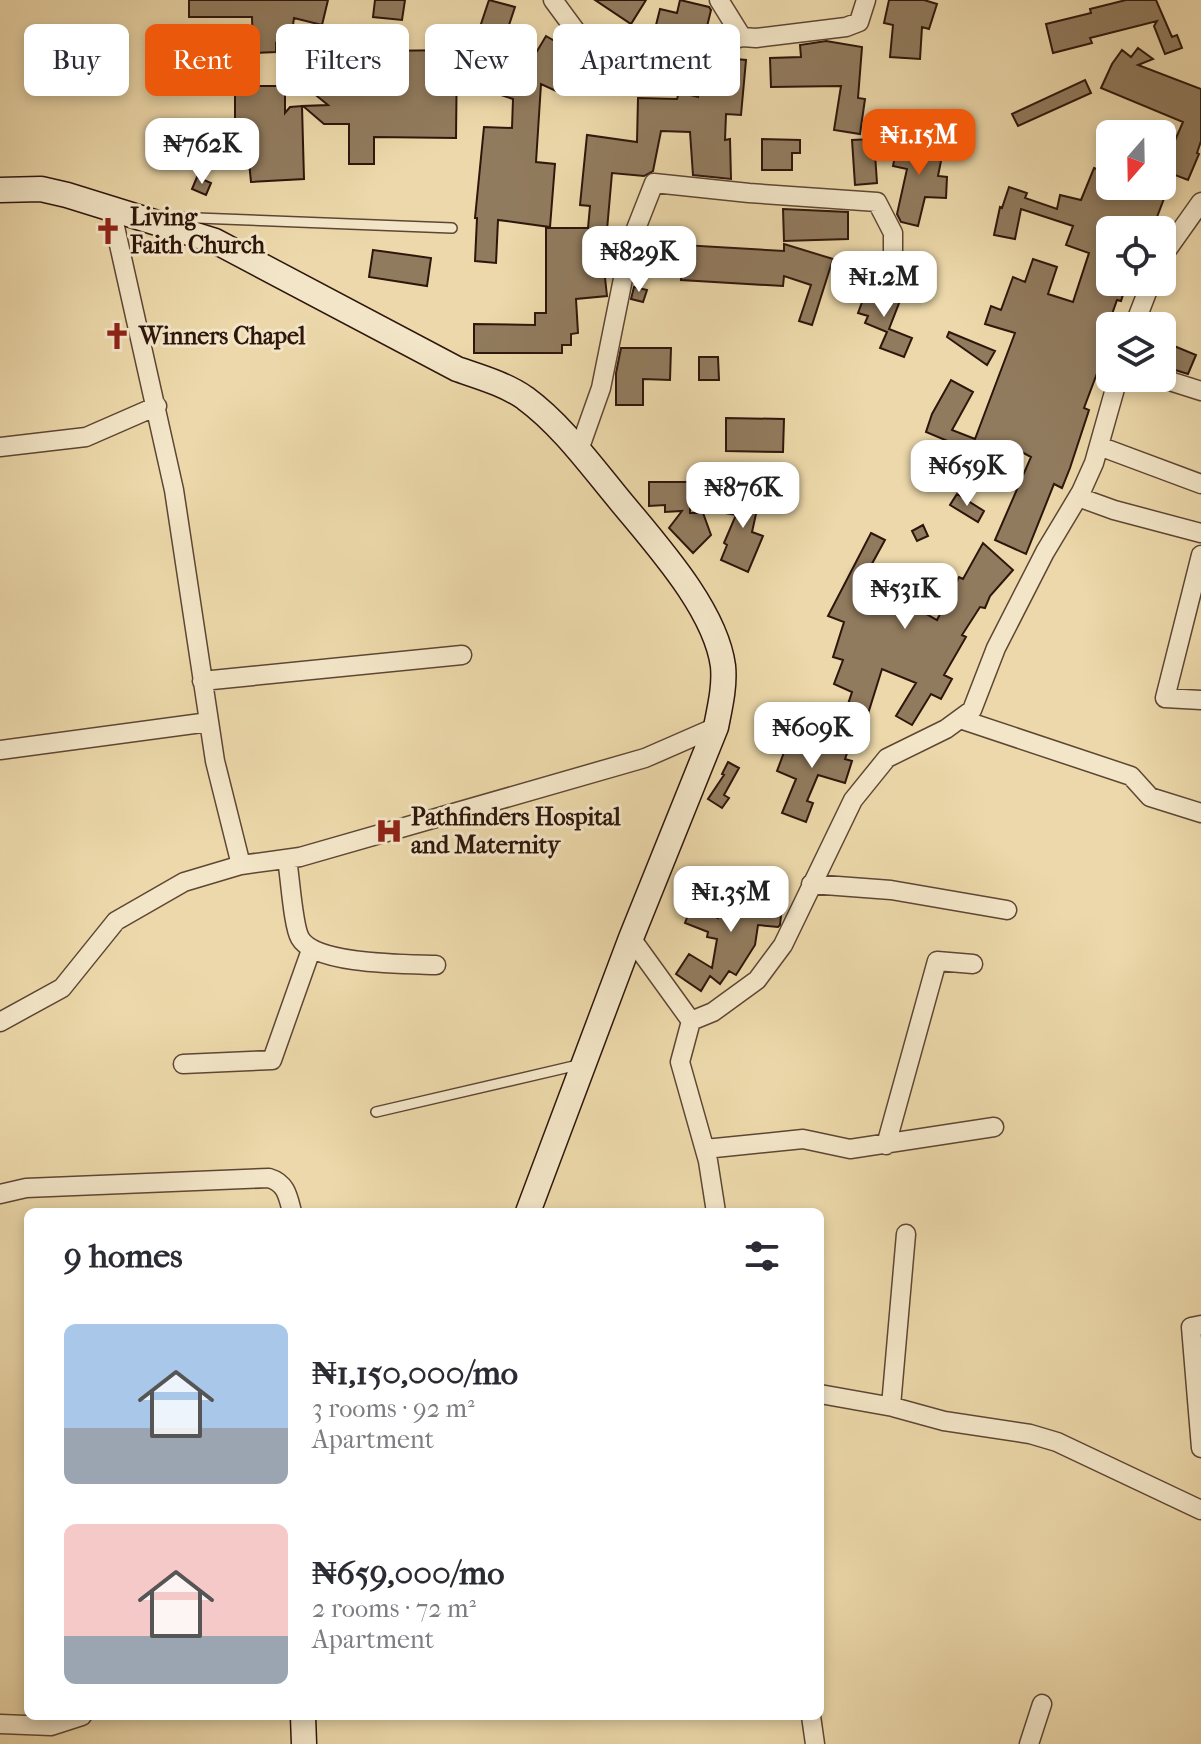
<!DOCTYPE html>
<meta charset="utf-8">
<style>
body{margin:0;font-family:"IM FELL French Canon",serif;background:#f7f7f7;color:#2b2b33;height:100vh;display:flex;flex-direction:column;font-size:30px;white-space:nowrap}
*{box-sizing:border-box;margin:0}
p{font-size:26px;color:#7c7c81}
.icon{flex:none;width:44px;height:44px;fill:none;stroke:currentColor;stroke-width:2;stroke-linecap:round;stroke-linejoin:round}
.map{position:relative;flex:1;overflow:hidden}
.details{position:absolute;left:24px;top:1208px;width:800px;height:512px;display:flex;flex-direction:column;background:#fff;border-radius:12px;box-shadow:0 4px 12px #0003}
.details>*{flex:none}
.hud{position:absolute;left:24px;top:24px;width:800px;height:72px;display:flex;gap:16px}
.needle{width:52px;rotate:200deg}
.controls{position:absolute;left:1096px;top:120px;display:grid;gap:16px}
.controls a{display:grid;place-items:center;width:80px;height:80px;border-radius:12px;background:#fff;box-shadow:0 4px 12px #0003;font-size:40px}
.price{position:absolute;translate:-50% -68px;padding:0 18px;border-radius:16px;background:#fff;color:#222;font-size:26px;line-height:52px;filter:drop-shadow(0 2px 4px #0008)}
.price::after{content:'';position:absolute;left:50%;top:48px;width:24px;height:18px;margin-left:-12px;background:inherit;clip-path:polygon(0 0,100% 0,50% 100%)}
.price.on{background:#ea580c;color:#fff}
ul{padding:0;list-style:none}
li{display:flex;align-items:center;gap:24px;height:200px;padding:0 40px}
li span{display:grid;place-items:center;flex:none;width:224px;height:160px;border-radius:12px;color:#555}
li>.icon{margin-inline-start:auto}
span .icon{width:96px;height:96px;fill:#fffc;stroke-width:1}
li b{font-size:34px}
h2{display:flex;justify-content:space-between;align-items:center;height:96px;padding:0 40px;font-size:34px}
.chip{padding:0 28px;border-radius:12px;background:#fff;box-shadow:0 4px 12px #0003;font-size:28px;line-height:72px}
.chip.on{background:#ea580c;color:#fff}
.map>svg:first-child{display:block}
.building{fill:#917b5e;stroke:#2e160c;stroke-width:2}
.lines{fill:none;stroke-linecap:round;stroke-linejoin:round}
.lane-casing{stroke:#5e4634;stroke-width:12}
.street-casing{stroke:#5e4634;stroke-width:21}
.secondary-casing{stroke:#2e160c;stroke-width:27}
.lane{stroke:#f3e6c8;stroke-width:9}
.street{stroke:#f3e6c8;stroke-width:18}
.secondary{stroke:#f3e6c8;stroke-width:24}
.labels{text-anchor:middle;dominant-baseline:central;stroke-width:6;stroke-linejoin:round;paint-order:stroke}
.poi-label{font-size:24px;font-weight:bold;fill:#2e160c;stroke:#f3e6c8;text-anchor:start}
</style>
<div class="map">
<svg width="1201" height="1744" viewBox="0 0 1201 1744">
<rect width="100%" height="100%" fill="#ecd8aa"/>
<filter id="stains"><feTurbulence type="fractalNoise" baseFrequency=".0025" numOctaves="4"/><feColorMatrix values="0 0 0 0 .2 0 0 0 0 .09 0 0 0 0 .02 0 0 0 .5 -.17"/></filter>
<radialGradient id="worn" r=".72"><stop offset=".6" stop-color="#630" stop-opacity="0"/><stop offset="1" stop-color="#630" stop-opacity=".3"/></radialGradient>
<path class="building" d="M189 0H328L322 25 294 18 290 45 276 43V52L253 53 252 17H189Z
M375 0H405L402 20 373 17Z
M489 0 515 7 503 43 478 33Z
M595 0H646L631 24Z
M680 0 709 7 711 10 705 35 685 40 677 38 678 31 656 25 660 9 677 13Z
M889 0H924L937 4 929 29 922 27 920 59 890 57 893 25 884 23Z
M1126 0H1156L1172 37 1177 35 1182 48 1165 54 1154 26 1157 21 1090 38 1092 43 1053 53 1046 24 1091 13 1090 9Z
M546 36 563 46 560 52 576 62 565 80 562 78 556 91 541 84 536 162 555 164 550 227 498 220 496 263 475 261 477 218H475L484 127 512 128 513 99 477 87 484 65 521 78Z
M826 41 862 47 858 98 865 99 860 134 834 130 841 86 771 87 770 58 801 57 800 45Z
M300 47 375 48V51L457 50 456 138 374 137V164H349V124H324L303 106 328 105 306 87 327 62H300Z
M1138 48 1153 59 1138 65 1201 89V141L1197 153 1199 154 1188 180 1162 170 1183 122 1101 88 1112 64 1122 50 1131 57Z
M714 57 746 60 741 115 726 114 725 140 730 139 731 179 693 175 690 132 661 131 653 171 644 176 612 173 606 241H601L607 296 576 299 578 333 571 334V345H562V353H474V324L535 325V313H546V228H588L590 206 580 205 587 135 637 142 638 98 677 99 679 92 698 97 702 60Z
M607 65H618L617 80H606Z
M1085 80 1091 93 1018 126 1012 114Z
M235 86H285V113L290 107 302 106 304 179 251 182 249 162 225 160 226 149 199 147 200 136 235 138Z
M899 137 944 146 938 176 947 177 946 198 925 197 918 226 901 222 897 214 907 169 893 166Z
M762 139 800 140V153H792V170H762Z
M874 139 877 183 855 185 852 140Z
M1094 168 1110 175V186H1139L1165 196 1152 230H1110V282H1127L1121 301 1117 300 1104 337 1108 338 1102 360 1084 408 1089 410 1070 468 1062 488 1054 484 1026 554 995 540 1031 457 1020 451 1005 477 970 464 964 478 939 468 950 442 926 432 932 414 951 380 973 392 952 430 975 439 1015 333 985 324 991 306 1001 310 1013 277 1025 282 1033 259 1057 267 1048 294 1073 302 1089 253 1066 245 1073 226 1021 209 1015 239 994 235 1000 207 1002 208 1009 187 1027 193 1025 198 1057 209 1060 195 1081 200Z
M197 177 211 183 206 195 192 189Z
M783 209 848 212V239L784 241Z
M784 244 833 259 812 325 799 321 811 285 784 276 783 286 681 280 683 245 784 251Z
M373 250 431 258 427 286 369 277Z
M868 286 901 298 889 329 912 338 904 357 880 348 887 332 865 323 868 316 858 313Z
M634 287 647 290 643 302 631 299Z
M949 332 995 351 987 365 947 337Z
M1162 341 1196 355 1188 374 1162 366Z
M621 348H671L670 380 643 379V405H616V373Z
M699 357H718L719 380H699Z
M726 418 784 419 783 452 726 451Z
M649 482H690V513H703L711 535 693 553 669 528 682 511 665 512V505L649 506Z
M741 487 761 491 752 532 763 536 748 572 721 560 727 545 724 543 736 515 725 513 728 499 738 501Z
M957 494 984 511 978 522 950 505Z
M923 525 928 536 917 541 912 531Z
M871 533 885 540 868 571 894 587 892 592 918 603 916 608 937 620 959 577 963 579 983 543 1013 570 990 596 985 608 980 607 962 635 966 637 944 675 952 679 941 699 931 694 912 725 896 716 916 683 882 669 867 717 846 710 852 692 834 684 843 660 833 657 844 622 828 616Z
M799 731 828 742 829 738 850 745 845 759 852 761 845 783 818 775 807 801 813 803 806 822 782 813 796 779 777 771 786 747 792 749Z
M728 762 739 768 724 795 729 798 722 808 708 799 724 775 722 774Z
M722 889 783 897 780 925 778 927 758 925 755 945 736 975 729 971 720 984 710 976 701 991 676 974 689 954 712 968 717 939 707 937 708 932 685 923 691 907 718 918Z"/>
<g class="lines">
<g class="lane-casing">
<path id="lane" d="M171 217 452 228
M376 1112 578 1065"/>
</g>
<g class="street-casing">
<path id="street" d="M553 0 581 38 645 52 680 54 742 37
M719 0 742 37 756 38 846 27 859 22 866 0
M111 209 174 490 215 761 241 865
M1162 257 1201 202
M1134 326 1151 282
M1160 378 1201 391
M1099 446 1201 484
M0 447 86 437 157 406
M579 450 601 388 630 244 654 183 749 193 877 202 893 233V280
M1078 497 1114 510 1201 533
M1201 555 1165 698 1201 700
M202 681 462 655
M960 719 1131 776 1150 797 1201 813
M0 750 209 722
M287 859C290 876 293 926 300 938 315 965 406 964 436 965
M811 884 891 890 1007 910
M631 938 691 1021 713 1012 757 980 783 945 853 800 887 758 946 729 972 710 996 648 1045 552 1081 492 1094 463 1118 378
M691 1021 680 1062 708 1161 716 1212
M0 1022 62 988 116 921 184 882 241 865 300 857 645 758 716 727
M183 1064 272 1060 311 950
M886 1145 937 961 973 964
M705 1149 803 1139 850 1149 994 1127
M0 1194 26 1188 269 1178C286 1183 288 1196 292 1212
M1201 1325 1191 1327 1201 1448
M820 1394 893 1407 944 1421 1030 1434 1057 1442 1201 1510
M891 1406 906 1234
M811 1716 815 1744
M0 1724 51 1726 82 1716
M1029 1744 1042 1704"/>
</g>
<g class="secondary-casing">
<path id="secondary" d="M0 190 41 189 67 195 215 241 457 369C480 377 505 384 525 398 559 423 586 459 613 492 650 538 715 606 723 666 725 686 720 707 716 727L631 938 528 1212
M303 1716 304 1744"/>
</g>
<use href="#lane" class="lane"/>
<use href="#street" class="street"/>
<use href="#secondary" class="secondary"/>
</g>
<defs>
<g id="church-bare" transform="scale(2.16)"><path d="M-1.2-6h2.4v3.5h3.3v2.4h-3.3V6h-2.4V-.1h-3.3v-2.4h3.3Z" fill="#8f2418" stroke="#f3e6c8" stroke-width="2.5" paint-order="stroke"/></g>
<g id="hospital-bare" transform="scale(2.16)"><path d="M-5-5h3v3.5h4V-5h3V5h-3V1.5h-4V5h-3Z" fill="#8f2418" stroke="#f3e6c8" stroke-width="2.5" paint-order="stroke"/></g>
</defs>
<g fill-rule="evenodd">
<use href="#church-bare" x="108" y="231"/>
<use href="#church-bare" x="117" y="336"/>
<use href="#hospital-bare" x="389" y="831"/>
</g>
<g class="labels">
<g class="poi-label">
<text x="130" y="217">Living<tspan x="130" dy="28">Faith Church</tspan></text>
<text x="139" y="336">Winners Chapel</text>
<text x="411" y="817">Pathfinders Hospital<tspan x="411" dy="28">and Maternity</tspan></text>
</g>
</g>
<rect width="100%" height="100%" filter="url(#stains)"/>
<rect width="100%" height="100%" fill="url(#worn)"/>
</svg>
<div class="controls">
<a><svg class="needle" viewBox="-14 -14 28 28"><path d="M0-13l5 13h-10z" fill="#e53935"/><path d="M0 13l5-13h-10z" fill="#7c7c81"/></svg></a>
<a><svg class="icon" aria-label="locate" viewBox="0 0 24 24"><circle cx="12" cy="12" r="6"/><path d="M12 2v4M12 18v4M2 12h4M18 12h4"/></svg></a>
<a><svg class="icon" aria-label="layers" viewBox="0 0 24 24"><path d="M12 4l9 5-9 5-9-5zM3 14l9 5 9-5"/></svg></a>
</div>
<b class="price on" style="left:919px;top:177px">₦1.15M</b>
<b class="price" style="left:202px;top:186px">₦762K</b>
<b class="price" style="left:639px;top:294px">₦829K</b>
<b class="price" style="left:884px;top:319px">₦1.2M</b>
<b class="price" style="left:967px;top:508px">₦659K</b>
<b class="price" style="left:743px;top:530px">₦876K</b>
<b class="price" style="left:905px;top:631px">₦531K</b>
<b class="price" style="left:812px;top:770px">₦609K</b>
<b class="price" style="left:731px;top:934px">₦1.35M</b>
<div class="hud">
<a class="chip">Buy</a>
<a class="chip on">Rent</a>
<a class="chip">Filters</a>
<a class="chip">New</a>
<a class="chip">Apartment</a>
</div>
<section class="details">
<h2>9 homes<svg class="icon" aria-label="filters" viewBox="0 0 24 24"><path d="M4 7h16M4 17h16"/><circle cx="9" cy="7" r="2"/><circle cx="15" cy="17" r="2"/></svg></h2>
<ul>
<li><span style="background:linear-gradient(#a9c7e8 65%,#9aa5b1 0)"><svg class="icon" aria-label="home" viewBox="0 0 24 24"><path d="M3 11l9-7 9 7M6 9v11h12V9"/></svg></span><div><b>₦1,150,000/mo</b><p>3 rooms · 92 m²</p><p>Apartment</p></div></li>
<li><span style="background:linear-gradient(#f6c9c9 70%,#9aa5b1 0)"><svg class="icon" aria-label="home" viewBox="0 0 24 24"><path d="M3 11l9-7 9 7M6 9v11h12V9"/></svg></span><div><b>₦659,000/mo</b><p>2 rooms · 72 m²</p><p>Apartment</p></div></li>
</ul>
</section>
</div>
